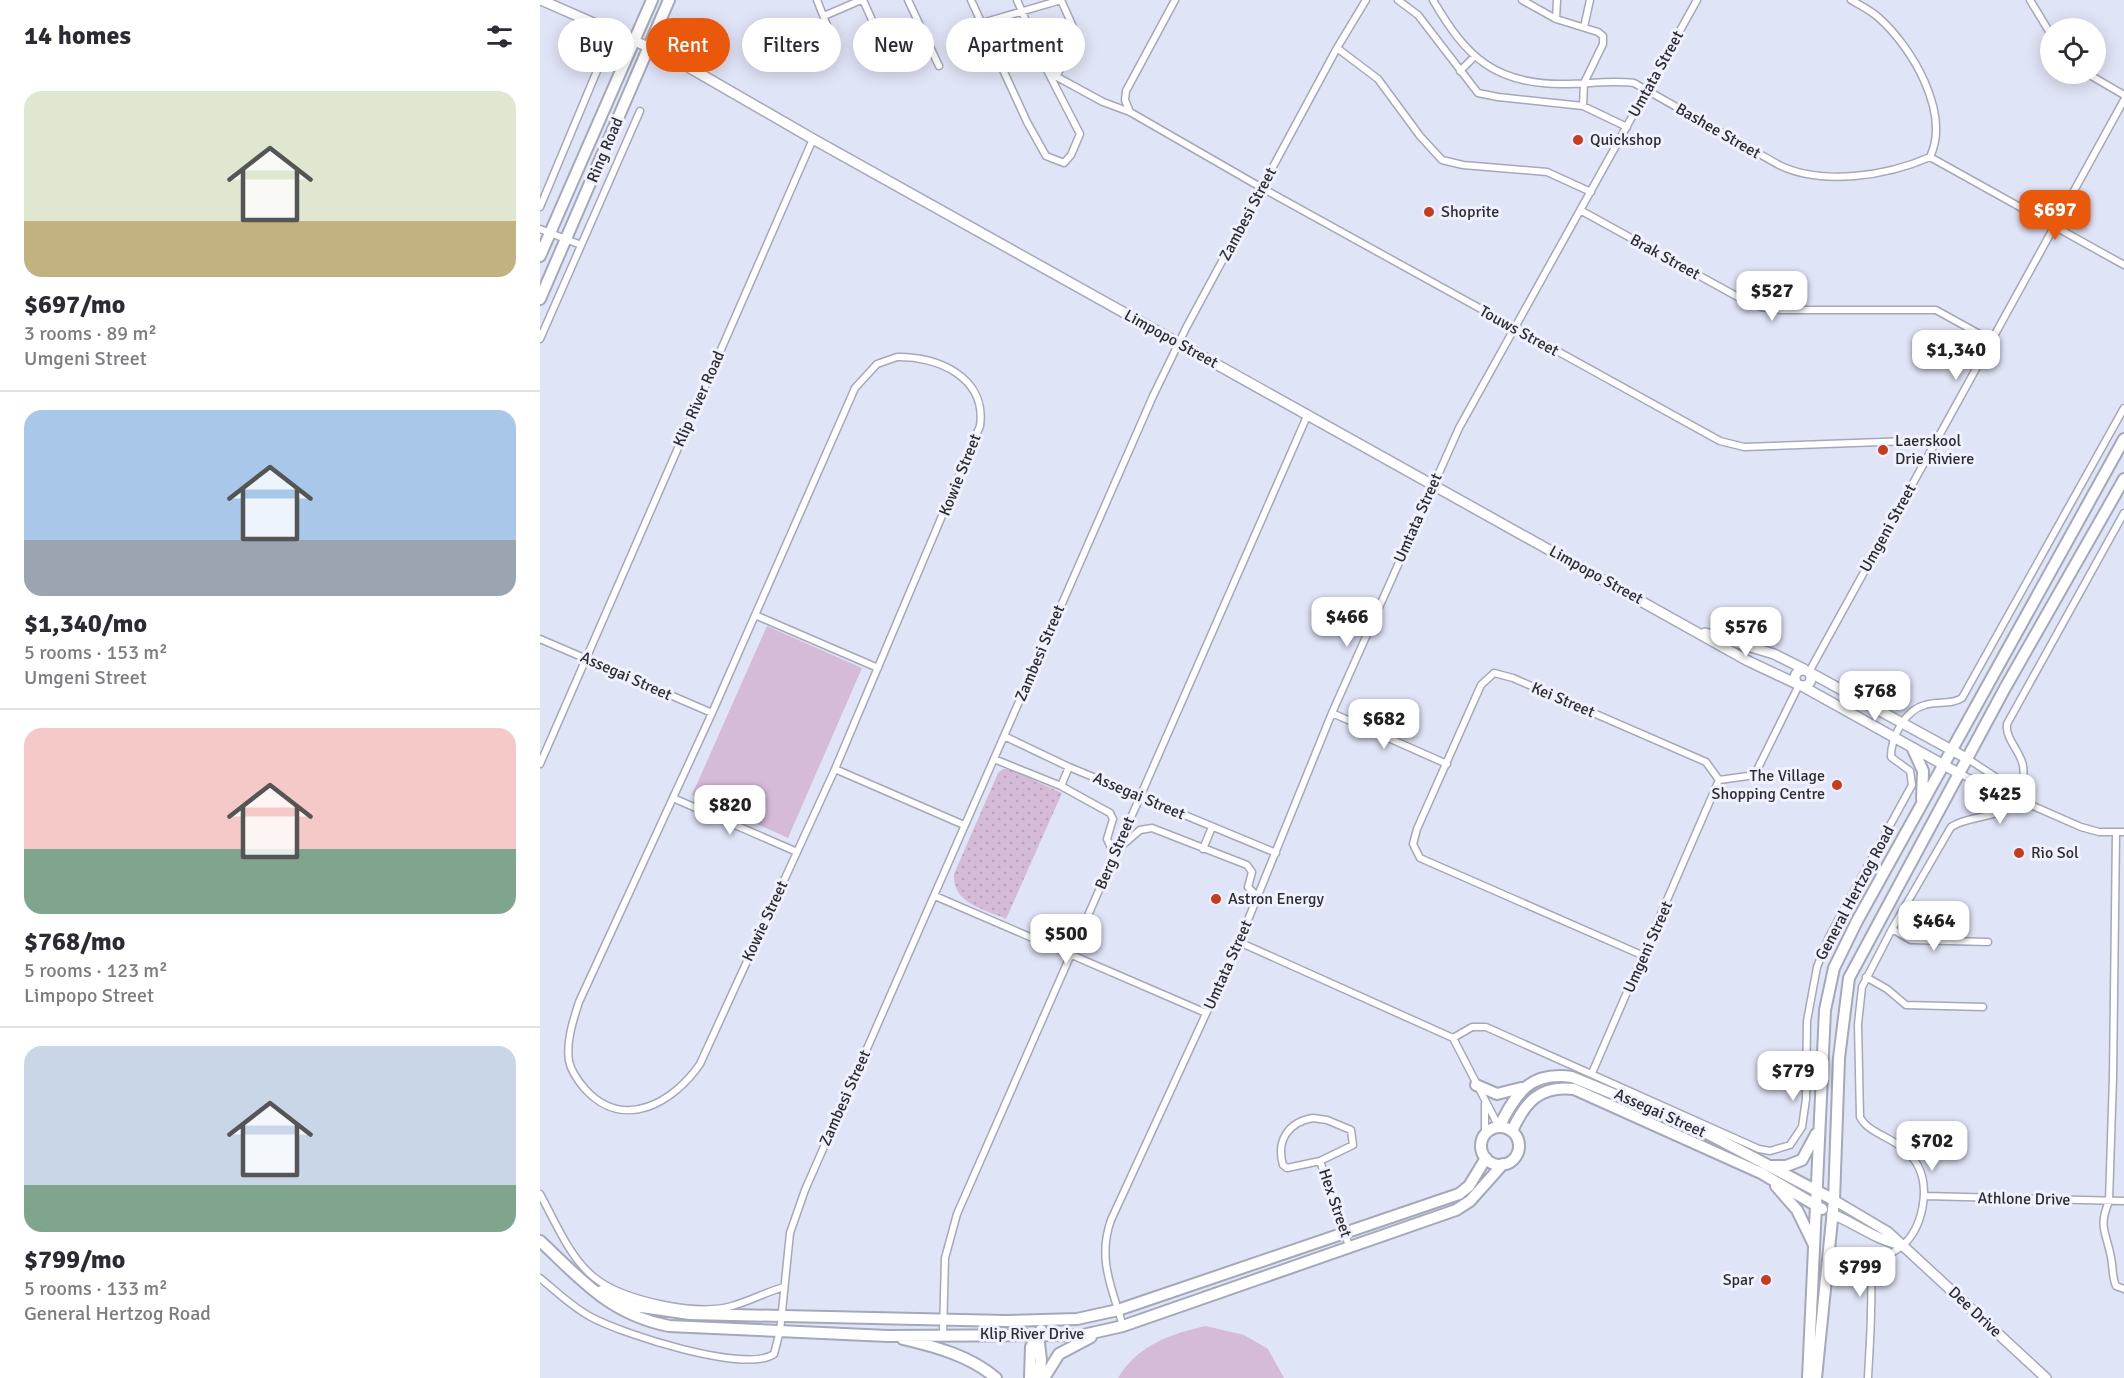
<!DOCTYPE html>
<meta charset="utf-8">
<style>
body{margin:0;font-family:Signika,sans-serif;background:#f2f2f3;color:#2b2b33;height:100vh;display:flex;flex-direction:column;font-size:22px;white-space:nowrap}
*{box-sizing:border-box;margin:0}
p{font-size:20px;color:#7c7c81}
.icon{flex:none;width:33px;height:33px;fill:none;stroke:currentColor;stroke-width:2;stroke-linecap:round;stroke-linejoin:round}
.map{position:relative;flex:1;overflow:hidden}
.side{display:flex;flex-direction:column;background:#fff;width:540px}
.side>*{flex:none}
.hud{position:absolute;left:18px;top:18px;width:570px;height:54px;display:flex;gap:12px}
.controls{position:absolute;left:1500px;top:18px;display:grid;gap:12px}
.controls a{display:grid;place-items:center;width:66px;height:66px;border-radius:50%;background:#fff;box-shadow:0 3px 15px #0003;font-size:30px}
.price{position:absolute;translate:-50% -51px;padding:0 14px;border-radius:12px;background:#fff;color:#222;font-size:20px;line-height:39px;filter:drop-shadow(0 2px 3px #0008)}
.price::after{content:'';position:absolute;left:50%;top:36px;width:18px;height:14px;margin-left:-9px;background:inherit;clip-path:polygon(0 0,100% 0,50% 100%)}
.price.active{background:#ea580c;color:#fff}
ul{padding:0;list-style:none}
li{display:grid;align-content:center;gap:12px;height:318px;padding:0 24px}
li+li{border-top:2px solid #e1e1e2}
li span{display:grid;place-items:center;height:186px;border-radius:18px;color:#555}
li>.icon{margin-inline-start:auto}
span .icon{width:108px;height:108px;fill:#fffc;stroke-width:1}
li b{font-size:26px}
h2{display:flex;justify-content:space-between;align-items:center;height:72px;padding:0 24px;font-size:26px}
.tag{padding:0 21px;border-radius:27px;background:#fff;box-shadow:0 3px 15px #0003;font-size:21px;line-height:54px}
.tag.active{background:#ea580c;color:#fff}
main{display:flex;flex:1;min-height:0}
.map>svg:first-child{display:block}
.grass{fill:url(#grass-dots)}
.park{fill:#d5bbd7}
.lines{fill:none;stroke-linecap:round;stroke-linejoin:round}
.street-casing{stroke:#a4a8b9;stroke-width:9}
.secondary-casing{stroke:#a4a8b9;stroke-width:12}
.primary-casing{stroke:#a4a8b9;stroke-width:14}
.street{stroke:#fff;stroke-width:6}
.secondary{stroke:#fff;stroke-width:9}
.primary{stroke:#fff;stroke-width:10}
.poi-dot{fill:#c63c1f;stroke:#eff2fd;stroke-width:2}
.labels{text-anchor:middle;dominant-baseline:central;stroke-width:6;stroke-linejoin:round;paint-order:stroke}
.street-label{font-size:16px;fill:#2c2d34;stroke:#eff2fd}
.poi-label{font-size:16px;fill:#2c2d34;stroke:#eff2fd;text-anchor:start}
</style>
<main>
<section class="side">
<h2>14 homes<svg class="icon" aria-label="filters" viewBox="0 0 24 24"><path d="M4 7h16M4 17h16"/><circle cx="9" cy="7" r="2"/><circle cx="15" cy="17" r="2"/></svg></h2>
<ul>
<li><span style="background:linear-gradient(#dfe7d0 70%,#c2b280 0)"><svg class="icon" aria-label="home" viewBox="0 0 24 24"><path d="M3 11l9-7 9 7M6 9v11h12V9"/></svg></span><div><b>$697/mo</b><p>3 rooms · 89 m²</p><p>Umgeni Street</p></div></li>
<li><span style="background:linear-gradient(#a9c7e8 70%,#9aa5b1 0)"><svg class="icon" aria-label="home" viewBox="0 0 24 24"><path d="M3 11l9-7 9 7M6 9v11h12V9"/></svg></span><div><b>$1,340/mo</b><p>5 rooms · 153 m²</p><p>Umgeni Street</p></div></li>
<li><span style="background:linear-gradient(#f6c9c9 65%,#7fa58c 0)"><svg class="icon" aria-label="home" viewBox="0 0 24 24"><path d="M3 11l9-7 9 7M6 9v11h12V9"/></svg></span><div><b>$768/mo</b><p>5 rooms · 123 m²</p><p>Limpopo Street</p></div></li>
<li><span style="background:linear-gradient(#c9d6e8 75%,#7fa58c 0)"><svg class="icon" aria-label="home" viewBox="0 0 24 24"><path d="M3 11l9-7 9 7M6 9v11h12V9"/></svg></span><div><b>$799/mo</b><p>5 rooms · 133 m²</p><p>General Hertzog Road</p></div></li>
</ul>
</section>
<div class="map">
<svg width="1584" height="1378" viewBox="0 0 1584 1378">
<defs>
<pattern id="grass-dots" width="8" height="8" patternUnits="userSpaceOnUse" patternTransform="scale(1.5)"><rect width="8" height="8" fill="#d5bbd7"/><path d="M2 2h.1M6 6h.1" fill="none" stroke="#b7a1b9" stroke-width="1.8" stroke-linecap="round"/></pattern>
</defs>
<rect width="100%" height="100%" fill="#e0e4f7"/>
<path class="grass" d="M463 769H469L522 793 466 919C443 909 412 903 414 874L458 773Z"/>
<path class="park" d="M227 626 322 668 248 838 152 795Z
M666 1326 704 1335 728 1349 744 1378H578C598 1345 630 1334 666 1326Z"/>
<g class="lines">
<g class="street-casing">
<path id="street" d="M277 0 290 33
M323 0 350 60
M368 0 399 66
M431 0 487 122 506 156 524 163 531 155 540 134 508 72 477 0
M858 0 878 15 938 93 958 97 1043 106 1087 127
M893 0C926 57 955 85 1025 84 1048 84 1070 80 1094 83L1239 165C1282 186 1347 176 1390 157L1584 265
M982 0 1016 19 1058 32 1063 36V44L1044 83 1043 106
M1311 0C1320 5 1330 10 1338 17 1372 47 1411 113 1390 157
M1490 0 1510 33
M284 16 321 0
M1016 19 1017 0
M442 23 521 0
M1044 27 1050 0
M797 48 838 79 880 136 902 160 923 165 1007 172 1051 192
M920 71 934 57
M508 72 563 102 590 112 722 188 1180 441 1204 447 1397 440
M1548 74 1584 95
M517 75 537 36 521 0
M590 112 585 100 586 91 635 0
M0 207 67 47
M1040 210 1198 297 1221 307 1241 310H1396L1452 341
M0 229 41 245
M0 339 100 111
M357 357C397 356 447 377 440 426L295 769 160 1064C134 1102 84 1132 45 1089 39 1082 31 1071 29 1061 26 1041 33 1021 39 1002L172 713 315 388 337 364Z
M215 615 338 668
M0 639 172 713
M1269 672 1584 100
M792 713 907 764
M464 736 529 767 736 853
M454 759 521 786 570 813 573 819 567 839 574 854
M1428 759 1480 793 1489 804
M0 764 273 139
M295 769 424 825
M1420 774 1541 827 1559 832H1584
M521 786 529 767
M133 798 257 852
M1576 833 1573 1077 1569 1201C1558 1228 1566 1231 1571 1257 1573 1267 1572 1277 1576 1286L1584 1289
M578 849 600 830 612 828 707 865 712 872 708 887 718 897
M663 849 672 827
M395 896 666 1013
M1352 929 1371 940 1448 942
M699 942 913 1038 959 1127
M1104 956 880 858 873 844 877 829 941 685 954 673 973 678 1166 762 1179 780
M1326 977 1347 989 1366 1005 1443 1007
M913 1038 932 1027H946L1219 1149 1230 1151 1250 1145 1262 1127 1266 1099 1267 1021 1277 967 1289 937 1372 785 1370 771 1351 757C1351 737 1365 710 1385 705 1398 701 1411 705 1422 698L1584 408
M1052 1073 1179 780 1208 776 1216 772 1259 685
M773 1118 787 1120 811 1130 813 1145 780 1161 747 1168 743 1165C736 1141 748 1122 773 1118Z
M945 1135V1104
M780 1161 809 1246
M0 1194C15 1221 30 1259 55 1278 84 1301 157 1316 192 1306 210 1301 226 1292 244 1287
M1385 1196 1584 1201
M0 1278C17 1292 32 1307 51 1317 82 1334 206 1374 234 1354L240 1331 250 1233 265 1190 613 396 646 328 797 48 826 0
M583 1326C572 1288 557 1259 571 1220L699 942 792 713 919 428 1157 0
M403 1334 405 1258 417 1214 768 414
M1328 1378C1329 1355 1331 1332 1331 1309 1332 1298 1330 1284 1333 1273 1337 1258 1351 1255 1362 1246 1383 1228 1390 1189 1378 1166 1363 1137 1330 1137 1320 1117L1318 1024 1322 987 1352 929 1411 827C1433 812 1472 822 1481 789 1483 781 1485 770 1482 762 1478 749 1465 737 1467 724L1584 513"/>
</g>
<g class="secondary-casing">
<path id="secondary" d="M1 0 131 57 273 139 1208 661 1257 684
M1165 633 1234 654 1264 669
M1255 678a8 8 0 1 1 16 0a8 8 0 1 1-16 0Z
M1269 672 1428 759
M1262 686 1420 774
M1294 1200 1348 1232 1506 1378
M1292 1214C1315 1223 1339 1242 1363 1245"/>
</g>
<g class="primary-casing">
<path id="primary" d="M0 256 112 0
M0 299 129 0
M1373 749 1383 771 1382 799
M936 1085 957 1094 981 1088
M959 1127C976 1093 990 1071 1032 1077L1161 1130 1294 1200
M941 1146a19 19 0 1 1 38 0a19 19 0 1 1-38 0Z
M972 1131C985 1102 1000 1085 1034 1089L1221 1173 1282 1209
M1231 1166H1246L1262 1160 1276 1134
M1236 1186 1257 1210 1274 1245
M0 1241C42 1280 69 1314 129 1326L348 1336 543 1335 583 1326 916 1210 930 1201 963 1164
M62 1291 95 1306 150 1314 466 1321 537 1319 578 1310 919 1194 929 1186 946 1158
M498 1335 501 1360 499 1378
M363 1339C397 1347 430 1356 456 1378
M490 1378 491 1347 501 1330
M504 1378 519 1354 551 1337
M1268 1378 1285 1010 1294 968 1317 921 1584 439
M1276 1378 1294 1200 1299 1058 1309 978 1465 688 1584 479"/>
</g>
<use href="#street" class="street"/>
<use href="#secondary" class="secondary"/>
<use href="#primary" class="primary"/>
</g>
<g class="poi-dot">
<circle cx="1038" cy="140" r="6"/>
<circle cx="889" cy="212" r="6"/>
<circle cx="1343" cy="450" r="6"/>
<circle cx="1297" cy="785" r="6"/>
<circle cx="1479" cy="853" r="6"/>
<circle cx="676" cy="899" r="6"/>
<circle cx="1226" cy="1280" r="6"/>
</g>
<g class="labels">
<g class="street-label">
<text transform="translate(1116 74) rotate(-61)">Umtata Street</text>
<text transform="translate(1178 131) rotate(30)">Bashee Street</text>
<text transform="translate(65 150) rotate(-67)">Ring Road</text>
<text transform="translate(708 214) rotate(-62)">Zambesi Street</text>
<text transform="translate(1125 257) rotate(29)">Brak Street</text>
<text transform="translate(979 331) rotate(29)">Touws Street</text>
<text transform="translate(631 339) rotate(29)">Limpopo Street</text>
<text transform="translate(159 399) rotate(-66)">Klip River Road</text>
<text transform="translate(420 475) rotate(-68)">Kowie Street</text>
<text transform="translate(878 518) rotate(-66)">Umtata Street</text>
<text transform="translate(1348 528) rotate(-61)">Umgeni Street</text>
<text transform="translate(1056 575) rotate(29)">Limpopo Street</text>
<text transform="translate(500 653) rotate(-67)">Zambesi Street</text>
<text transform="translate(86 676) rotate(24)">Assegai Street</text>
<text transform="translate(1023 700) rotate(23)">Kei Street</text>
<text transform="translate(599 796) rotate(23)">Assegai Street</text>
<text transform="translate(575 853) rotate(-67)">Berg Street</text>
<text transform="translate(1315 893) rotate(-62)">General Hertzog Road</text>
<text transform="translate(225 921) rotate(-65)">Kowie Street</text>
<text transform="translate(1108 947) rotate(-66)">Umgeni Street</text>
<text transform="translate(688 965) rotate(-66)">Umtata Street</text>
<text transform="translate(305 1098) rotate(-66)">Zambesi Street</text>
<text transform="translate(1120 1113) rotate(24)">Assegai Street</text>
<text transform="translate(1484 1199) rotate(1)">Athlone Drive</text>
<text transform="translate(795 1203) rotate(71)">Hex Street</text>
<text transform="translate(1435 1312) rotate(43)">Dee Drive</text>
<text x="492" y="1334">Klip River Drive</text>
</g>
<g class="poi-label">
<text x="1050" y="140">Quickshop</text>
<text x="901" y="212">Shoprite</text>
<text x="1355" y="441">Laerskool<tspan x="1355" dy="18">Drie Riviere</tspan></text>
<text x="1285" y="776" text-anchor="end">The Village<tspan x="1285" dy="18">Shopping Centre</tspan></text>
<text x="1491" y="853">Rio Sol</text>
<text x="688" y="899">Astron Energy</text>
<text x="1214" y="1280" text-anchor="end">Spar</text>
</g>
</g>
</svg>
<div class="controls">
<a><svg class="icon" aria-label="locate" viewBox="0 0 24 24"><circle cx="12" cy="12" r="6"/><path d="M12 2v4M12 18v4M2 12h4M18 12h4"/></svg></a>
</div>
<b class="price active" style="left:1515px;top:241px">$697</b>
<b class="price" style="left:1232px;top:322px">$527</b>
<b class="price" style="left:1416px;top:381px">$1,340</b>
<b class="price" style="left:807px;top:648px">$466</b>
<b class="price" style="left:1206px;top:658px">$576</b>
<b class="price" style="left:1335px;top:722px">$768</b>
<b class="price" style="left:844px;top:750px">$682</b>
<b class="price" style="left:1460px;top:825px">$425</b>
<b class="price" style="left:190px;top:836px">$820</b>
<b class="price" style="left:1394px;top:952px">$464</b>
<b class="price" style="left:526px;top:965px">$500</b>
<b class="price" style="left:1253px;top:1102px">$779</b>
<b class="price" style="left:1392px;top:1172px">$702</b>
<b class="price" style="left:1320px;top:1298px">$799</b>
<div class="hud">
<a class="tag">Buy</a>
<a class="tag active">Rent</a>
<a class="tag">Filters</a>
<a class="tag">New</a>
<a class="tag">Apartment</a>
</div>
</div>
</main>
